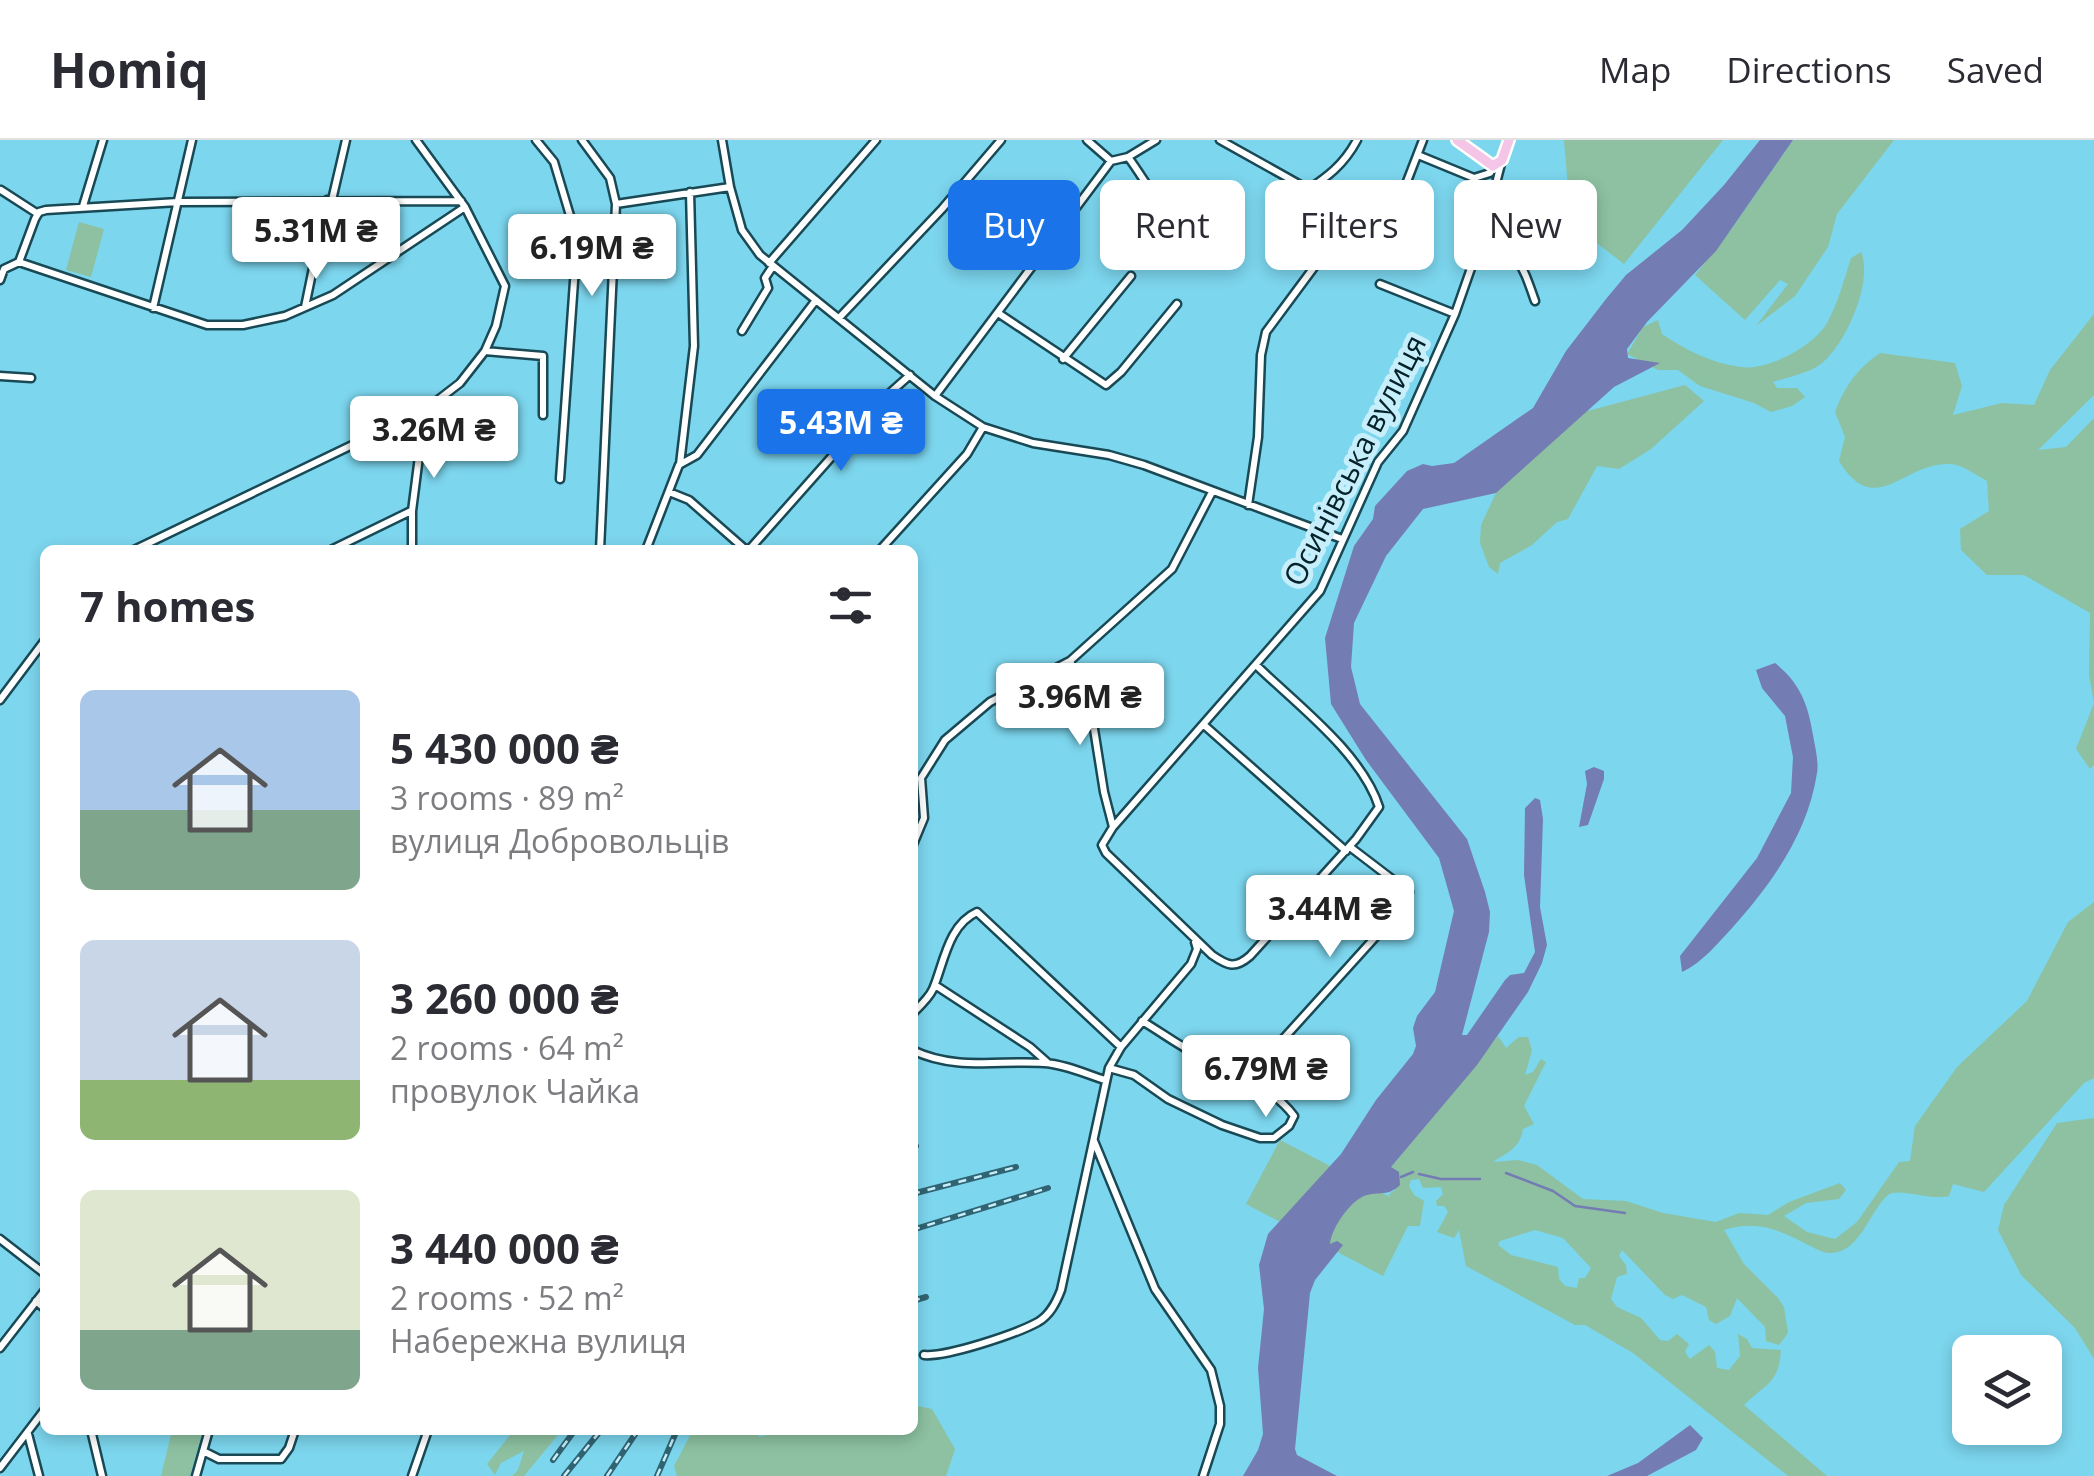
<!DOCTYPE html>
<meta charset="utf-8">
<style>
body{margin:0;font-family:"Open Sans",sans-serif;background:#f7f7f7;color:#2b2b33;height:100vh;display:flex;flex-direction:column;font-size:38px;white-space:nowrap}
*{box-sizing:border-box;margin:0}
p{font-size:32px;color:#7c7c81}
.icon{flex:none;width:55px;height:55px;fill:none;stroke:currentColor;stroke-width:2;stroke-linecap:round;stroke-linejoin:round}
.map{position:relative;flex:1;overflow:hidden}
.details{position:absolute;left:40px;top:405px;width:878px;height:890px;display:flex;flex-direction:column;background:#fff;border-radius:15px;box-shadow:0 5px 15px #0003}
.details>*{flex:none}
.guide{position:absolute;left:948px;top:40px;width:950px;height:90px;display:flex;gap:20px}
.controls{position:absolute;left:1952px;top:1195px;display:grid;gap:20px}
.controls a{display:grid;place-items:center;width:110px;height:110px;border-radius:15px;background:#fff;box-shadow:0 5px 15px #0003;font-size:50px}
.price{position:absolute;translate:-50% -85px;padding:0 22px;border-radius:10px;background:#fff;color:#222;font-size:32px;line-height:65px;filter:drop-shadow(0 2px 5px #0008)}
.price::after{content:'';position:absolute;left:50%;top:60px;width:30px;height:22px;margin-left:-15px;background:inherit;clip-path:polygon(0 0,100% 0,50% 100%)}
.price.selected{background:#1a73e8;color:#fff}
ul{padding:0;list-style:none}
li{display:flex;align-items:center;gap:30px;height:250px;padding:0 40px}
li span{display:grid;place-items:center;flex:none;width:280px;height:200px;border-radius:15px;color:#555}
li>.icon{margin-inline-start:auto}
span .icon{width:120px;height:120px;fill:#fffc;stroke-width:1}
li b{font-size:42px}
h2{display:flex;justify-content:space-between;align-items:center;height:120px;padding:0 40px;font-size:42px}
.chip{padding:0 35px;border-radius:15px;background:#fff;box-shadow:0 5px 15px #0003;font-size:35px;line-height:90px}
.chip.selected{background:#1a73e8;color:#fff}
header{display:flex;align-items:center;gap:60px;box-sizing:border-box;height:140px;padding:0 50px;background:#fff;border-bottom:2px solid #e1e1e2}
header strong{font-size:48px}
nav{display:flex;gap:55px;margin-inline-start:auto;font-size:35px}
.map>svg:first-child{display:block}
.green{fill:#8dc1a1;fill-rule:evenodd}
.water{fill:#747cb4}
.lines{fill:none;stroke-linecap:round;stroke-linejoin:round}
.stream{stroke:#747cb4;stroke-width:2.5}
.minor-casing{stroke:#184955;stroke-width:11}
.major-casing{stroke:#fff;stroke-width:14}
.minor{stroke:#fff;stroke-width:6}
.major{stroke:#f5c5e8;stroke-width:9}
.rail-casing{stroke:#316472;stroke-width:6}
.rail{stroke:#c6effb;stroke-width:2.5;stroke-dasharray:8;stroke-linecap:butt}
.labels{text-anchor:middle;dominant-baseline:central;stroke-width:10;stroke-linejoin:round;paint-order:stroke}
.street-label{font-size:30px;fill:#05222a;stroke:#c6effb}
</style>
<header>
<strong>Homiq</strong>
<nav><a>Map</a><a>Directions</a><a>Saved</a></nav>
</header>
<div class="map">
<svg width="2094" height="1336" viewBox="0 0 2094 1336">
<rect width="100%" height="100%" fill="#7cd6ee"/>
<path class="green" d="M1564 0H1723L1624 124 1550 67 1568 48Z
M1793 0H1894L1837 74 1828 107 1795 156 1756 186 1788 144 1780 140 1745 180 1695 135 1730 91Z
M79 82 104 89 91 137 66 130Z
M1861 112C1874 142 1844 209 1818 226 1805 234 1788 237 1773 242L1777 248H1797L1805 257 1792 266 1771 272 1754 263 1700 246 1678 230H1658L1627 214 1643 187 1658 180 1662 194C1685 210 1712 223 1740 227 1767 231 1813 207 1827 183 1838 163 1844 140 1851 118Z
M2094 174V255L2038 310 2066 307 2094 278V563L2089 535 2090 473 2024 435H1987L1961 410 1960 389 1989 371 1987 341C1976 335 1963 325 1951 324 1903 321 1876 381 1839 321L1845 297 1835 272C1845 246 1857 229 1880 213L1955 223 1962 246 1953 275 2002 263 2034 265 2050 230Z
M1685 245 1704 261 1651 309 1619 329 1597 326 1568 379 1557 382 1532 405 1500 423 1498 434 1489 427 1480 403 1481 385 1496 353 1584 272Z
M2094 563V625L2090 629 2076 609Z
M2094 762V938L2084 943 1984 1052 1953 1044 1949 1056C1932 1061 1897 1047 1888 1055 1869 1071 1860 1115 1828 1113 1820 1112 1813 1107 1806 1104 1778 1089 1756 1080 1724 1090L1744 1124 1778 1158 1784 1167 1788 1193 1779 1205 1766 1201 1765 1187 1737 1158 1730 1176 1716 1184 1709 1180 1706 1167 1682 1155 1673 1159 1665 1155 1622 1110 1619 1116 1626 1125 1627 1134 1617 1137 1611 1159 1617 1167 1641 1178 1660 1200 1668 1201 1677 1194 1689 1204 1685 1212 1690 1219 1709 1205 1715 1212 1717 1228 1729 1230 1740 1216 1738 1194 1747 1199 1752 1208 1781 1210C1779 1244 1765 1244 1744 1265L1827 1336H1788L1633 1213 1585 1185H1575L1466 1126 1459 1090 1454 1098 1437 1092 1448 1072 1444 1066H1437L1436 1061 1443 1054 1441 1047 1423 1048 1419 1039 1411 1040 1409 1046 1414 1055 1424 1061 1420 1086H1408L1383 1136 1246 1064 1280 1000 1390 1057 1389 1054 1395 1050 1391 1027 1498 896 1506 908 1519 897H1528L1532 910 1525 935 1533 932 1541 919 1546 922 1524 966 1534 984 1523 989C1520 1009 1507 1012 1493 1022L1518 1020 1537 1025 1583 1059 1626 1061 1663 1073 1716 1082 1739 1073 1768 1075 1789 1062 1840 1043 1846 1050 1839 1059 1806 1063 1784 1076 1807 1092 1835 1099 1857 1082 1899 1022 1910 1021 1915 986 1957 927 2027 861 2068 782ZM1535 1090 1563 1098 1591 1128 1585 1138H1579L1577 1148 1565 1146 1559 1139 1558 1127 1511 1115 1498 1105 1500 1101Z
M2094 978V1219L2075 1188 2021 1135 1998 1090 2004 1065 2057 983Z
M913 1265 932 1269 955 1309 946 1336H677L674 1326 693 1290H757L759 1297 783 1290H912Z
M172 1290H203L190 1336H161Z
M519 1290H562L524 1336H512L518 1330 524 1311 501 1323 495 1335 487 1324 510 1295Z"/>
<path class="water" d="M1760 0H1793L1716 111 1647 182 1627 209 1628 218 1660 223 1614 247 1496 353 1423 369 1386 416 1354 483 1351 527 1360 564 1467 699 1485 752 1490 772 1489 792 1462 895H1467L1505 840 1510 835 1524 833 1535 812 1524 735 1525 668 1535 658 1540 660 1543 679 1540 767 1547 805 1542 823 1528 852 1477 925 1391 1027 1399 1032 1400 1045C1387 1058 1376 1050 1362 1057 1347 1065 1331 1090 1330 1104L1337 1101 1343 1105 1315 1140 1310 1153 1295 1309 1297 1315 1337 1336H1243L1258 1310 1263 1294 1258 1228 1264 1169 1259 1125 1268 1094 1341 1014 1376 960 1413 914 1416 906 1413 888 1417 876 1435 852 1454 771 1439 718 1366 620 1331 564 1325 498 1354 406 1373 379 1375 366 1407 331 1423 324 1432 326 1454 323 1533 268 1566 211 1606 159 1626 135 1682 90 1724 45Z
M1775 523C1800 543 1808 564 1813 595 1815 607 1819 622 1817 633 1808 693 1772 743 1733 787 1717 804 1703 822 1682 832L1680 816 1757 718 1791 653 1793 617 1785 576 1762 548 1756 530Z
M1594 627 1604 631V639L1588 685 1579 687 1587 644 1585 631Z
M1690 1285 1703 1298 1696 1310 1647 1336H1607L1638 1323Z"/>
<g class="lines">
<path class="stream" d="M1506 1033 1553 1051 1575 1066 1625 1073
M1419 1034 1441 1039H1480
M1401 1037 1413 1032"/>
<g class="minor-casing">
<path id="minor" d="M536 0 554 22 577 99 560 339
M582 0 610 38 616 64 600 410
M722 0 730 47
M1087 0 1111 21
M1220 0 1306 48
M1418 15 1474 38 1490 33
M1128 17C1147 42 1161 74 1188 91L1197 90 1224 63
M1 50 38 74
M332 60 346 0
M616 64 730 47 742 90 760 115 935 256 983 287 1033 303 1109 315 1144 325 1342 399
M83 66 103 0
M1277 73C1308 46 1337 38 1357 0
M1483 94C1519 113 1522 124 1535 161
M19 122 207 185H243L285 176 333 155 465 67
M19 122 35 79 39 72 46 70 178 62 461 61
M769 123 876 0
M0 140 4 129 19 122
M1380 144 1455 174
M305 167 327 60
M153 168 192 0
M998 173 1106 245 1121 232 1177 164
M839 178 942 69 1001 0
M742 191 768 148 765 138 773 126
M485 211 543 216V275
M1063 219 1131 136
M0 236 31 238
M935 256 1111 21 1128 17 1156 0
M680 324 694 206 690 52
M669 352 689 360 746 410
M1248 365 1258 297 1261 215 1266 192 1329 107 1396 70 1423 0
M134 410 425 270 460 243 485 211 496 186 505 146 465 67 416 0
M331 410 411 371
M412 410V371L425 270
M646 410 679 325 697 315 816 160
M749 410 882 260 910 235
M880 410 967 314 983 287
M1070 521 1091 570 1104 652 1113 687
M1256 525C1296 564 1362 613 1379 667L1356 699 1250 816C1235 829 1228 826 1212 815L1106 713 1102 705 1113 687 1320 451 1378 322 1403 291 1455 174 1483 94 1502 20
M0 560 45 500
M1204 585 1346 711
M912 707 924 678 921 638 945 600 990 562 1070 521 1172 429 1212 352
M935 845 1030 907 1048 923
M912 874C919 867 929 858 933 849 944 823 948 785 977 772L1121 907
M912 910C956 931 998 920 1044 923 1064 924 1086 934 1105 940
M1109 928 1134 935 1168 959 1222 985 1260 998H1274L1289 986 1294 976C1271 945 1230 932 1198 915 1179 906 1161 892 1142 881
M1247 939 1407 762 1409 752 1350 707
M1094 1001 1155 1149 1211 1230 1220 1266V1284L1203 1336
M0 1099 45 1134
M36 1161 45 1169
M0 1208 45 1150
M924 1215C947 1217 1016 1194 1038 1182 1050 1175 1056 1163 1061 1150L1109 928 1121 907 1191 824 1197 809 1195 802
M91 1290 102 1336
M28 1294 39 1336
M203 1311 219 1319H281L289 1308 295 1290
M0 1328 45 1269
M196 1336 209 1290
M412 1336 428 1290"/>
</g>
<g class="major-casing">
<path id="major" d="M1457 0 1493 26 1502 20 1509 0"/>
</g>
<use href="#minor" class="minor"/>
<use href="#major" class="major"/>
<g class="rail-casing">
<path id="rail" d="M912 1008 916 1006
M912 1054 1016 1027
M912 1090 1048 1048
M912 1161 926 1157
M553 1320 575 1290
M564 1336 601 1290
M607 1336 638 1290
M657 1336 677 1290"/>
</g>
<use href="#rail" class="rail"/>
</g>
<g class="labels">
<g class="street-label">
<text transform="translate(1354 320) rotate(-63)">Осинівська вулиця</text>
</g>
</g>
</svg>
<div class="controls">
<a><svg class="icon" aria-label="layers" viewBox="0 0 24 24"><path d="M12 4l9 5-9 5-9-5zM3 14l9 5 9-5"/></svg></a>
</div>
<b class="price" style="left:316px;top:142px">5.31M ₴</b>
<b class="price" style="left:592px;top:159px">6.19M ₴</b>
<b class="price selected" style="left:841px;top:334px">5.43M ₴</b>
<b class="price" style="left:434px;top:341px">3.26M ₴</b>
<b class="price" style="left:1080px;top:608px">3.96M ₴</b>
<b class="price" style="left:1330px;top:820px">3.44M ₴</b>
<b class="price" style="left:1266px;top:980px">6.79M ₴</b>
<div class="guide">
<a class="chip selected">Buy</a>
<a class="chip">Rent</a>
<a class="chip">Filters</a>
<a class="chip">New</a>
</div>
<section class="details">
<h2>7 homes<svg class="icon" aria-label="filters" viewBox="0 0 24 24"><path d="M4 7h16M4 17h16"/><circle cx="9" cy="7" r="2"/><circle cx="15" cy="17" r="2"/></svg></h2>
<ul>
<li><span style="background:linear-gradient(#a9c7e8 60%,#7fa58c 0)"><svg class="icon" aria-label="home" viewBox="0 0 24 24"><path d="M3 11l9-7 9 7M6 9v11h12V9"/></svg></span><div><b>5 430 000 ₴</b><p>3 rooms · 89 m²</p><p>вулиця Добровольців</p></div></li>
<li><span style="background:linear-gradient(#c9d6e8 70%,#8fb573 0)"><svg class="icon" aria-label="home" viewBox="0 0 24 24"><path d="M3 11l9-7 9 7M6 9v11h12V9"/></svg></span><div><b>3 260 000 ₴</b><p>2 rooms · 64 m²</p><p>провулок Чайка</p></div></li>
<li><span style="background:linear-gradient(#dfe7d0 70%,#7fa58c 0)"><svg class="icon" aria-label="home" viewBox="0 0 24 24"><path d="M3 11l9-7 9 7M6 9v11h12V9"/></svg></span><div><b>3 440 000 ₴</b><p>2 rooms · 52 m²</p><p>Набережна вулиця</p></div></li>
</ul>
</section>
</div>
